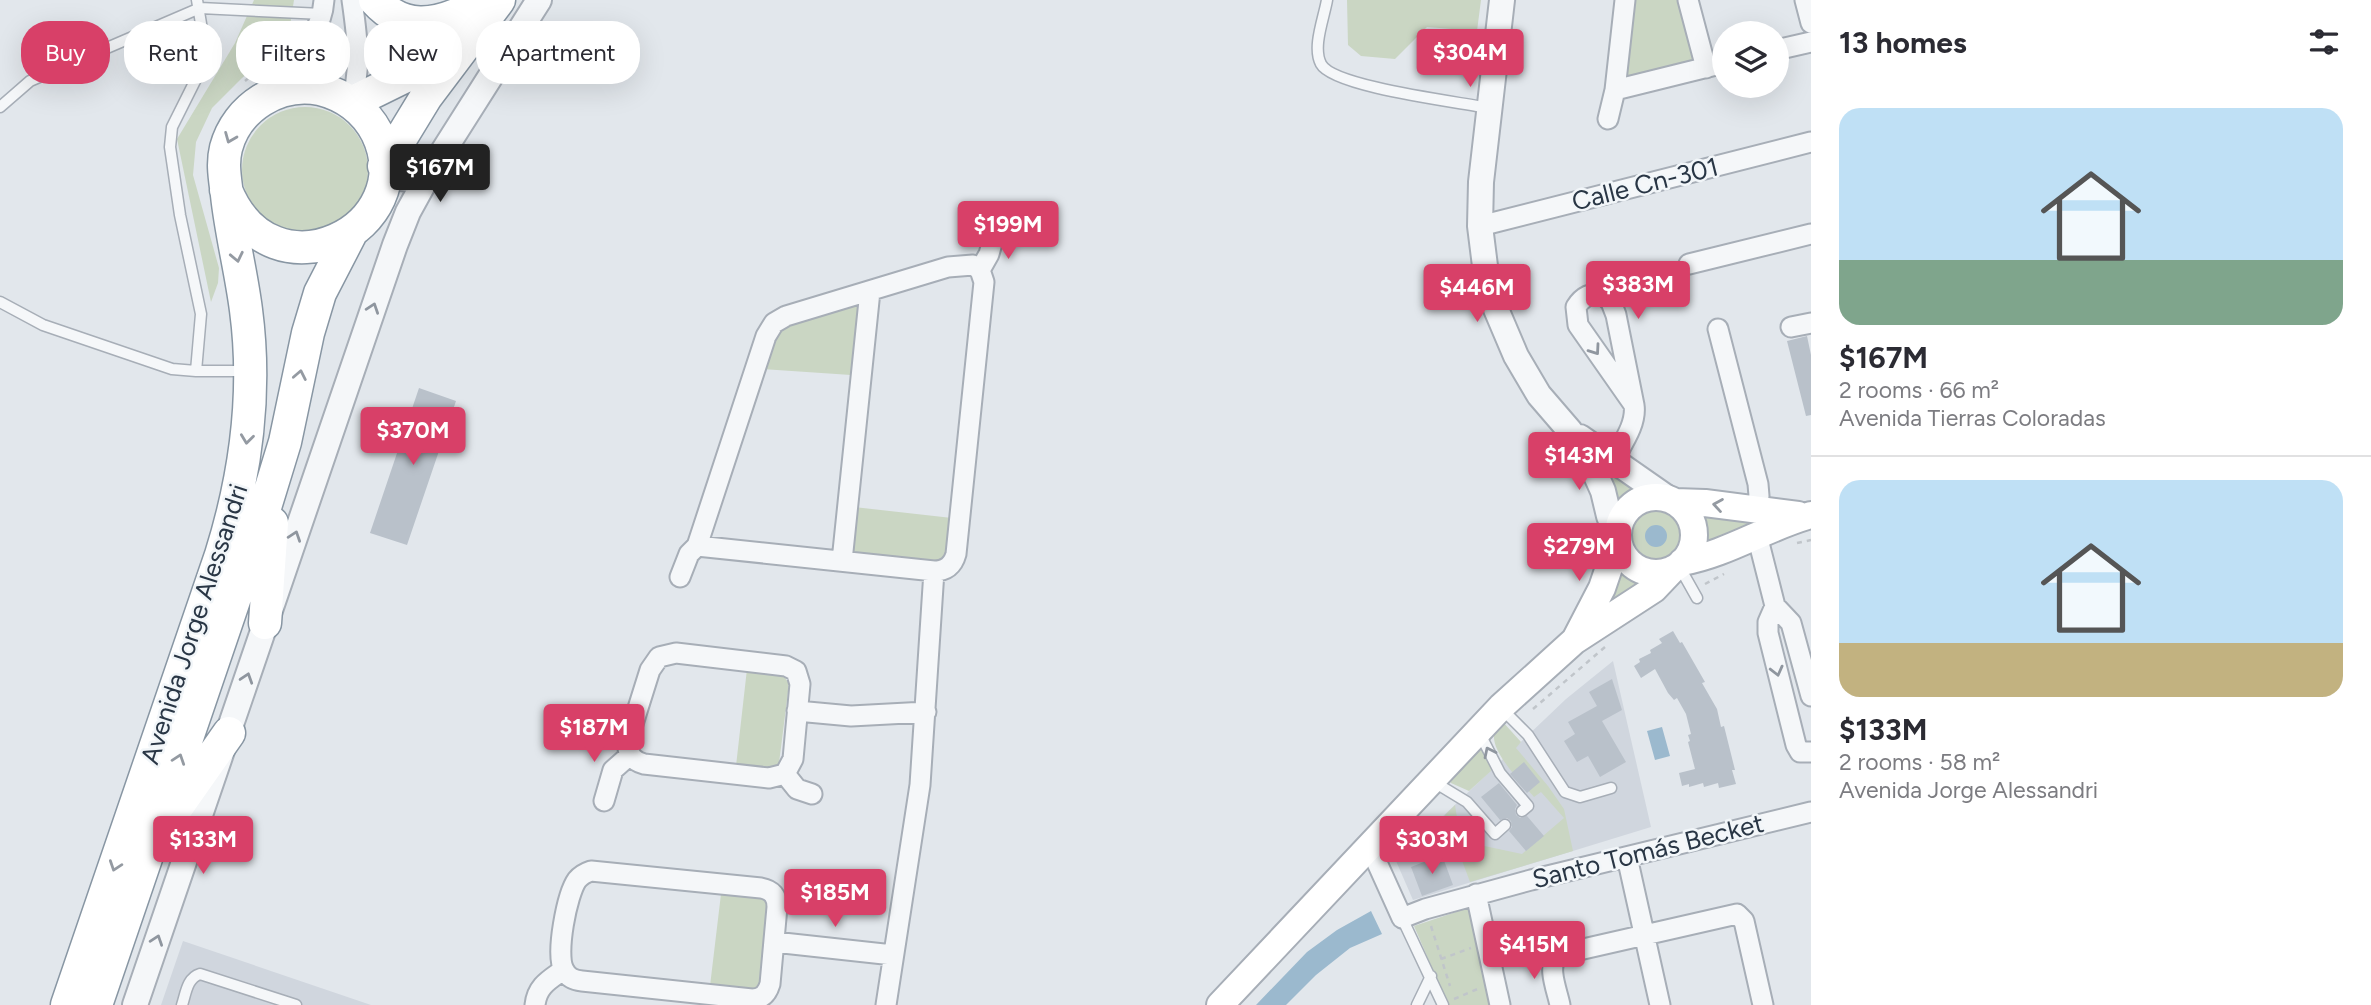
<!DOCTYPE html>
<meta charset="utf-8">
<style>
body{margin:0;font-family:Figtree,sans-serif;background:#f7f7f7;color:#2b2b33;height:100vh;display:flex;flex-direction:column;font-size:26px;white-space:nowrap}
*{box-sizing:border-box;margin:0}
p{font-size:23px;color:#7c7c81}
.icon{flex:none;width:38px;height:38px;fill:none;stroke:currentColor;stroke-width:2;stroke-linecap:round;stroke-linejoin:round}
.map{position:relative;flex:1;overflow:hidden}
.drawer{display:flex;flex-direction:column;background:#fff;width:560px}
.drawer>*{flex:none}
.banner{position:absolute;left:21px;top:21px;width:665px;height:63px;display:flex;gap:14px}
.buttons{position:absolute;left:1712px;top:21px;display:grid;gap:14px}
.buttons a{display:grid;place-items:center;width:77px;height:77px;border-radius:50%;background:#fff;box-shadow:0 7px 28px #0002;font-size:35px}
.price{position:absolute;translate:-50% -60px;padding:0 16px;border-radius:7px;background:#d84068;color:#fff;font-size:23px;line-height:46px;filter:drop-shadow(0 2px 4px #0008)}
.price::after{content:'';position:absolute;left:50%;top:42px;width:21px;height:16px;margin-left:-10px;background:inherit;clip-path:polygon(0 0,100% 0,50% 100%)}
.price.on{background:#222;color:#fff}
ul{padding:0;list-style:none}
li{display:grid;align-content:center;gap:14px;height:371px;padding:0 28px}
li+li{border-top:2px solid #e1e1e2}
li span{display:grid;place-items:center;height:217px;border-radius:21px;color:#555}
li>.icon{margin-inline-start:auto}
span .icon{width:126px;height:126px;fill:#fffc;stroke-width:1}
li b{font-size:30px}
h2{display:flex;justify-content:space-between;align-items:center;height:84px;padding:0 28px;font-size:30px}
.chip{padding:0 24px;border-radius:28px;background:#fff;box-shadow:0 7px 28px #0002;font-size:24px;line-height:63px}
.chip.on{background:#d84068;color:#fff}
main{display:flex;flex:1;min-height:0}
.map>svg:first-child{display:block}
.built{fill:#d0d6de}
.green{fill:#cad6c3}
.water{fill:#9bb9ce}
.building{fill:#b9c1ca}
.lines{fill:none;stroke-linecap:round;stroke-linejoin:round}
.service-casing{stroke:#a7aeb7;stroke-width:13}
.minor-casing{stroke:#a7aeb7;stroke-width:23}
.tertiary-casing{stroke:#a7aeb7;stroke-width:28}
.secondary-casing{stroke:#a7aeb7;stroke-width:30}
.trunk-casing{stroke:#8896a3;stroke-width:35}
.path{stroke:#c0c5ca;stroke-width:2.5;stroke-dasharray:5 5;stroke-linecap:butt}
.service{stroke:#f5f7f9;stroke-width:10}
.minor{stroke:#f5f7f9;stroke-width:19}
.tertiary{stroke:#f5f7f9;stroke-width:24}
.secondary{stroke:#fff;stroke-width:26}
.trunk{stroke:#fff;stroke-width:32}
.oneway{stroke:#949aa2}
.oneway2{stroke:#8f969f}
.labels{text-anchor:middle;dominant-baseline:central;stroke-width:5;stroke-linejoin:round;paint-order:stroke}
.street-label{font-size:26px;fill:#293645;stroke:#f2f6f9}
</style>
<main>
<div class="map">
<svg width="1811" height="1005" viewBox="0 0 1811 1005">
<rect width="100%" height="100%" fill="#e2e7ec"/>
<path class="built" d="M1613 661 1651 827 1413 900 1396 861 1566 699Z
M183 941 371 1005H161Z"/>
<path class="green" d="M254 0H294L290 26 273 53 242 78 212 108 196 142 193 175 219 268 218 283 211 302 177 139 235 43Z
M1347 0H1481L1477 31 1427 27 1395 59 1361 56 1348 45Z
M1630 0H1680L1694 60 1693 63 1631 82 1621 75Z
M242 170a63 63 0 1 1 126 0a63 63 0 1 1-126 0Z
M860 304 851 375 761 369 775 328Z
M1615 469 1635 489 1624 496 1618 505 1612 486Z
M1627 535a29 29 0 1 1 58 0a29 29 0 1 1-58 0Z
M854 507 952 518 947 564 854 553 850 545Z
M1702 516 1748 521 1749 524 1704 549 1705 528Z
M1621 571 1644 583 1602 614Z
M747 669 782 673 789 684 779 763 772 770 736 766Z
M1502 721 1521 742 1516 748 1548 786 1564 809 1573 851 1470 882 1445 815 1455 805 1458 824 1475 844 1522 854 1564 818 1541 792 1534 797C1523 784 1492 754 1494 735 1494 729 1498 725 1502 721Z
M1481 749 1490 763 1491 771 1469 791 1451 783 1450 781Z
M721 894 768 900 758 991 710 986Z
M1471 907 1492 1005H1448L1414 926Z"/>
<path class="water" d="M1645 536a11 11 0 1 1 22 0a11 11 0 1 1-22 0Z
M1662 727 1670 756 1655 760 1647 731Z
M1371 911 1382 934 1350 948 1316 975 1286 1005H1256L1307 952 1337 930Z"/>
<path class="building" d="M1807 336 1811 355V415L1806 416 1787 341Z
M419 388 456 401 407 545 370 533Z
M1673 631 1680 643 1682 642 1705 682 1702 683 1717 709 1721 727 1724 726 1735 770H1732L1736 784 1719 788 1718 783 1704 787 1703 783 1689 787V784L1682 786 1679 773 1695 769 1688 742 1690 741 1688 735 1691 734 1686 714 1677 698 1674 700 1668 693 1655 669 1641 678 1634 666 1640 662 1639 659 1651 653 1650 650 1662 643 1659 639Z
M1612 679 1622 710 1602 721 1626 762 1600 777 1588 756 1577 762 1564 741 1575 734 1568 722 1597 706 1589 692Z
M1524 762 1540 782 1527 793 1510 774Z
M1499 783 1517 805 1515 809 1516 815 1520 818 1527 816 1544 836 1526 851 1509 831 1512 827 1511 821 1507 818 1500 820 1481 797Z
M1442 855 1453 885 1422 896 1411 867Z"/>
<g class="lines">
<g class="service-casing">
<path id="service" d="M1327 0C1324 18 1312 47 1321 64 1333 87 1459 102 1488 108
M0 107 30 81 200 8 322 14
M0 302 43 325 172 369 196 371H246
M196 371 201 314 180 215 170 147 172 127 201 69 205 47 197 0
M1679 566 1697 598
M1501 708 1528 735 1565 792 1580 797 1611 788
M1480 734 1500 773 1528 806 1522 811
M1434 782 1467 802 1495 834 1505 825
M1402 918 1443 1005
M182 1005C186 993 187 978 200 974L296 1005
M1417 1005 1431 976"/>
</g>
<g class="minor-casing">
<path id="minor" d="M1688 0 1706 68
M1805 0 1811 23
M1776 50 1811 42
M1615 90 1724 63
M268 93C290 66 322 37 324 0
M351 103C362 68 357 36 352 0
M1608 119 1615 90 1625 0
M1480 226 1811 142
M1689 264 1811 234
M980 270 989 254 994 236
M1791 327 1811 323
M1718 329 1758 484 1759 496 1755 511
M1613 461C1622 444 1637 424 1634 405L1616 315 1611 302 1604 295C1592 291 1582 297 1576 307L1578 325 1634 405
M1757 535 1775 606 1791 623 1811 696
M842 561 870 291
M680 577 689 554 697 546 766 336 774 323 786 316 948 267 973 265 980 270 984 282 956 554C953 565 946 571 934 571L697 546
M1775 606 1768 622V633L1796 745 1800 752H1811
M676 653 786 666 796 671 800 684 793 759 785 774 769 778 644 764C632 761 626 752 628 740L650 670 659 657Z
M797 711 851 716 926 712
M785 774 797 789 812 794
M604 801 613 770 630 755
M1369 845 1402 918 1425 909 1531 880 1811 812
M1627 857 1660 1005
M591 871 761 888C772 890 777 896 777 907L770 984C767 994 762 999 752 999L582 981C574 980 568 978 564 970 555 955 567 894 577 880 581 875 585 873 591 871Z
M1476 894 1500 1005
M774 942 893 955
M535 1005C537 986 549 980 563 970
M886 1005 920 785 934 571
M1560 1005C1557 990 1547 968 1557 955L1737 914 1744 921 1763 1005"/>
</g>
<g class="tertiary-casing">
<path id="tertiary" d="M1502 0 1481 182 1480 226 1485 266 1496 309 1516 356 1539 395 1570 431 1590 462 1603 491 1609 516 1617 535
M384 177 413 179 430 172
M1580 437 1669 499
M135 1005 395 245 408 212 430 172 539 0"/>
</g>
<g class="secondary-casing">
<path id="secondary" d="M1618 535a38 38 0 1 1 76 0a38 38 0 1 1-76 0Z
M1675 502 1705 503 1798 515
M1682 562C1727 554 1767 527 1811 515
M1575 640 1602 588 1618 541
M1220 1005 1501 707 1574 641 1654 589 1673 569"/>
</g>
<g class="trunk-casing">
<path id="trunk" d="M375 0C403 31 435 26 469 9
M351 103 416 71 451 32
M384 166 426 97 499 0
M265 623 272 523
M170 817 229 733
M67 1005 221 555C246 475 257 393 246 310 241 271 231 233 227 195 225 178 222 164 226 148 237 107 279 81 320 89 344 95 365 110 377 133 423 228 272 304 226 190
M96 1005 259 527 285 442 308 333 320 293 351 233"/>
</g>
<path class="path" d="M245 81 275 56
M1797 543 1811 540
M1705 584 1724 574
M1533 709 1605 647
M1431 926 1450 986
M1441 959 1471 948
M1454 999 1480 988"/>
<use href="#service" class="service"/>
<use href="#minor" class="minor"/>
<use href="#tertiary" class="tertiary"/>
<use href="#secondary" class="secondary"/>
<use href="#trunk" class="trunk"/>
</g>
<defs><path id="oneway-chevron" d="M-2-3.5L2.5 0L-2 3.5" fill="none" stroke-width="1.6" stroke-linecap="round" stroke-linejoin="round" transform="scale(1.75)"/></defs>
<g class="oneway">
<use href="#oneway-chevron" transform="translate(230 138) rotate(112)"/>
<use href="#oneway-chevron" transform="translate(237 257) rotate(78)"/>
<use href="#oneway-chevron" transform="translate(300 375) rotate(-79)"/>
<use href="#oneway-chevron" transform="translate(247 439) rotate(97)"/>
<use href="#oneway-chevron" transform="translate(1718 505) rotate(-171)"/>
<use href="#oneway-chevron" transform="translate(179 759) rotate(-71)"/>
<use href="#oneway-chevron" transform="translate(115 866) rotate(109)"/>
</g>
<g class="oneway2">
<use href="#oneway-chevron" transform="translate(373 308) rotate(-71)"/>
<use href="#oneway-chevron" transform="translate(1595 350) rotate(55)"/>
<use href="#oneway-chevron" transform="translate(295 536) rotate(-71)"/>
<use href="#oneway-chevron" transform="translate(1777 671) rotate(76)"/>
<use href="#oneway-chevron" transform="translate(247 678) rotate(-72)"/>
<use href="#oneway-chevron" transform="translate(1489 752) rotate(-116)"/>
<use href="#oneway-chevron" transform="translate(157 940) rotate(-71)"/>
</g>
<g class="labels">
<g class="street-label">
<text transform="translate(1645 184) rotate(-14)">Calle Cn-301</text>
<text transform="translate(194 624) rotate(-72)">Avenida Jorge Alessandri</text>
<text transform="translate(1648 851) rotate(-14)">Santo Tomás Becket</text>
</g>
</g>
</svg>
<div class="buttons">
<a><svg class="icon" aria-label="layers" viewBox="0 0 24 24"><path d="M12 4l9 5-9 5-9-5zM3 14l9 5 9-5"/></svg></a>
</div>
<b class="price" style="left:1470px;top:89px">$304M</b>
<b class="price on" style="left:440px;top:204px">$167M</b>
<b class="price" style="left:1008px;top:261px">$199M</b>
<b class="price" style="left:1638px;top:321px">$383M</b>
<b class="price" style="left:1477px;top:324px">$446M</b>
<b class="price" style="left:413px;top:467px">$370M</b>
<b class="price" style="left:1579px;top:492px">$143M</b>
<b class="price" style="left:1579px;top:583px">$279M</b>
<b class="price" style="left:594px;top:764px">$187M</b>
<b class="price" style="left:203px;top:876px">$133M</b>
<b class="price" style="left:1432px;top:876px">$303M</b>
<b class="price" style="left:835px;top:929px">$185M</b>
<b class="price" style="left:1534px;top:981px">$415M</b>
<div class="banner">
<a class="chip on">Buy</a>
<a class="chip">Rent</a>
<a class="chip">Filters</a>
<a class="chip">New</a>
<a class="chip">Apartment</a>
</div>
</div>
<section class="drawer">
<h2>13 homes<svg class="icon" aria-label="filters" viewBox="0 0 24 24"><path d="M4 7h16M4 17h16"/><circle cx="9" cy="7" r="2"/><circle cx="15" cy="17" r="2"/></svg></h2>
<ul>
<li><span style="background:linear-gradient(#bfe0f5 70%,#7fa58c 0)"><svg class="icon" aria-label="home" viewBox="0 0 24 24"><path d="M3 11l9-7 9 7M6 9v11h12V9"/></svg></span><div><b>$167M</b><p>2 rooms · 66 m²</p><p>Avenida Tierras Coloradas</p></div></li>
<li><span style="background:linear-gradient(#bfe0f5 75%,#c2b280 0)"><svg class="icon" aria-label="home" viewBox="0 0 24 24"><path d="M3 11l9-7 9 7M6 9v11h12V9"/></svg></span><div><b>$133M</b><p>2 rooms · 58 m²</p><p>Avenida Jorge Alessandri</p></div></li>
</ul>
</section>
</main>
